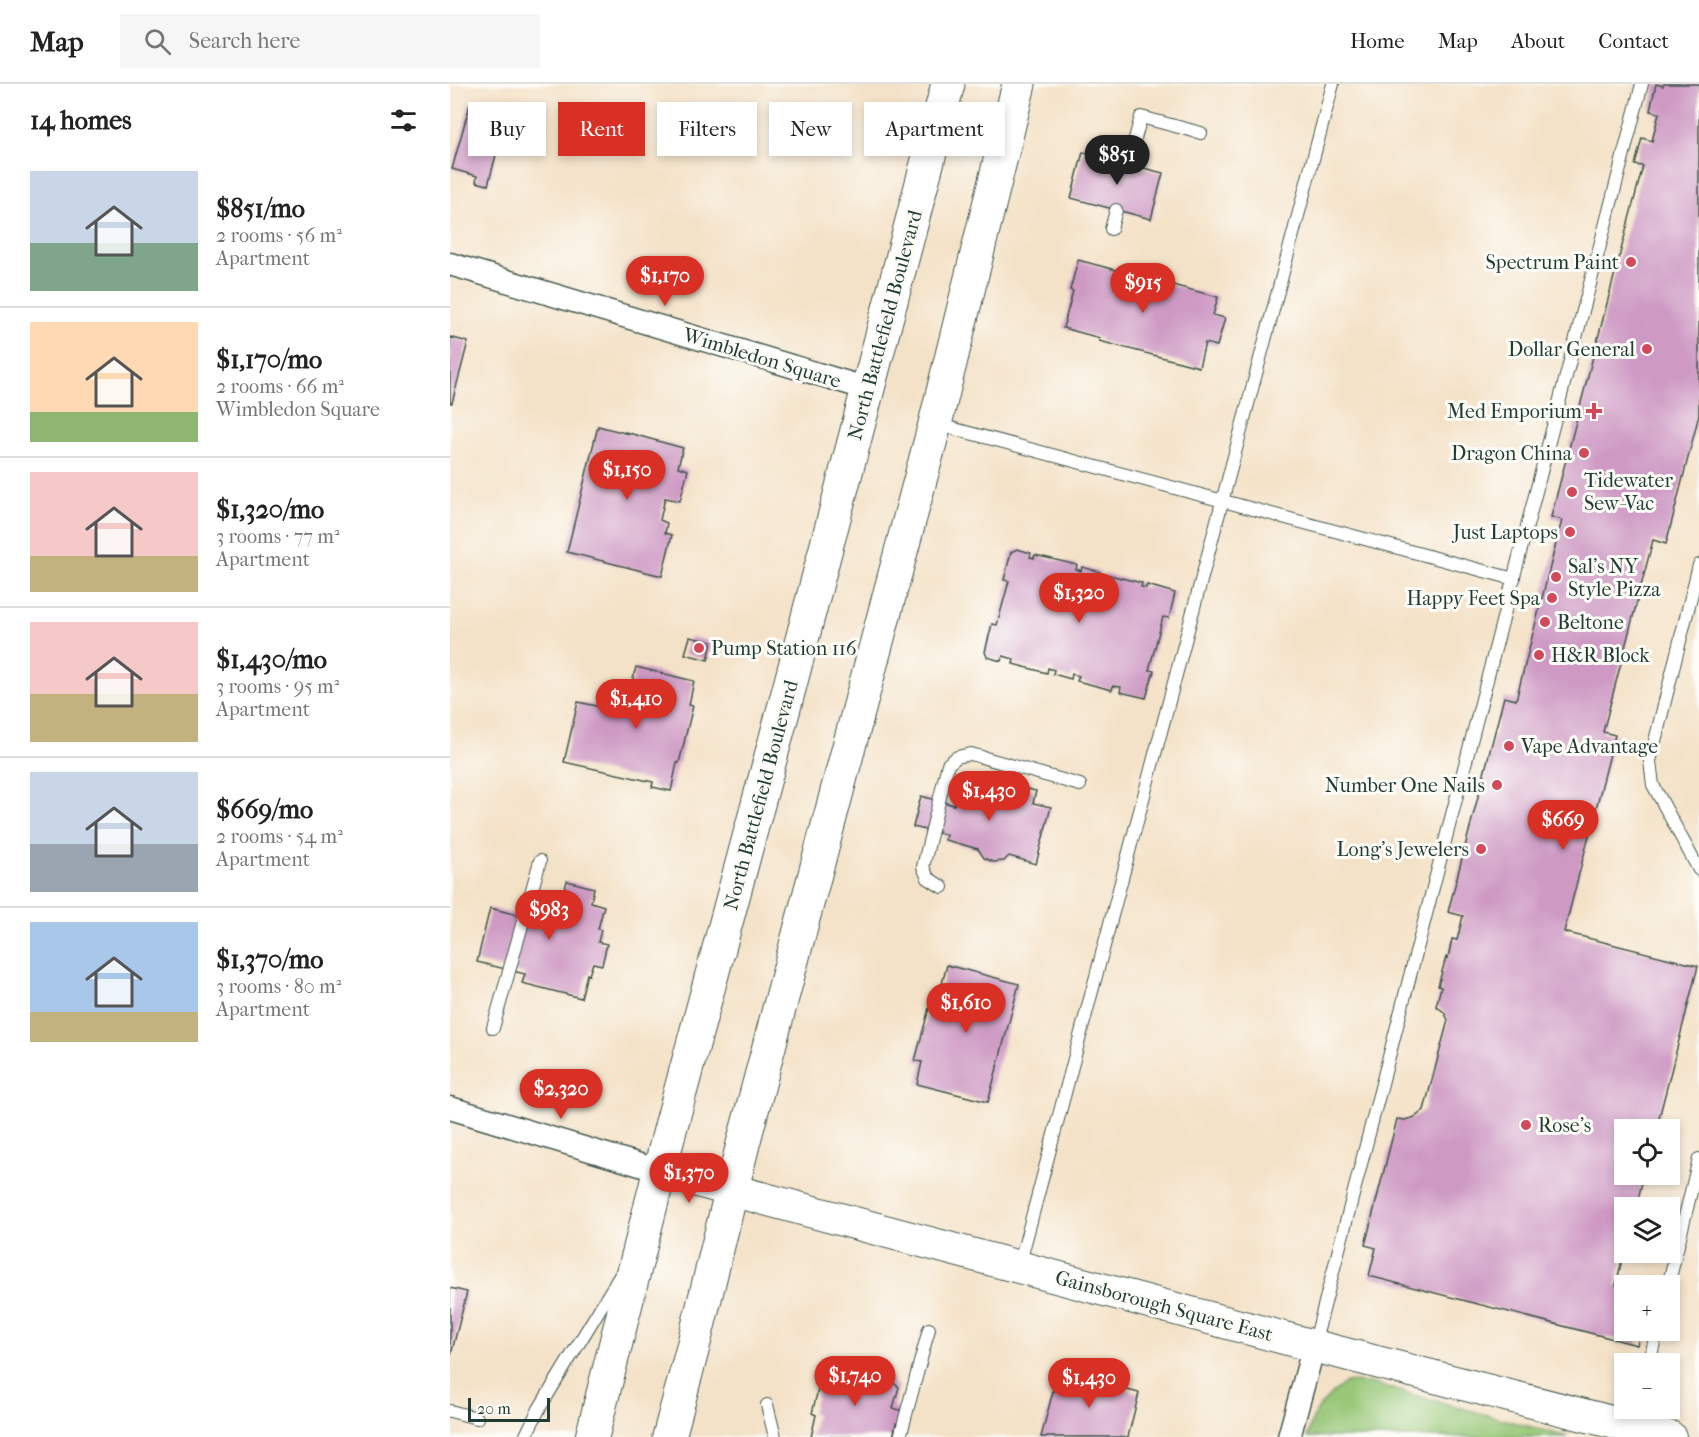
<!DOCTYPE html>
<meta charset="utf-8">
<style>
body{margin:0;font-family:"IM FELL French Canon",serif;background:#f6f6f6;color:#222;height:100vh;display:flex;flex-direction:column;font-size:22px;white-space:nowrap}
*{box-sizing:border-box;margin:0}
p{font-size:20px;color:#767676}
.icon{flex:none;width:33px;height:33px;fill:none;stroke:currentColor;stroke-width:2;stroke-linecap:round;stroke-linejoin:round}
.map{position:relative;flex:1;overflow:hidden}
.drawer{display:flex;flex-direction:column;background:#fff;width:450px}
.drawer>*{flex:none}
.guide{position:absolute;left:18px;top:18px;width:570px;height:54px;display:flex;gap:12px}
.controls{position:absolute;left:1164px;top:1035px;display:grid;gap:12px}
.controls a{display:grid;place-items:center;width:66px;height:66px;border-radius:0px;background:#fff;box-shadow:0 3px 9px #0003;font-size:30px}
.scale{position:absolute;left:18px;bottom:15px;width:82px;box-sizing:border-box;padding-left:6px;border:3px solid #1f3d34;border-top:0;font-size:16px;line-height:21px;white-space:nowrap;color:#1f3d34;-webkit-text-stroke:4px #fdfcf7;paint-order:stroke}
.price{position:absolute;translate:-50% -51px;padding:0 14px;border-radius:21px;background:#d93025;color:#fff;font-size:20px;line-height:39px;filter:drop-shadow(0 2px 3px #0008)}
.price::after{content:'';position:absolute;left:50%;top:36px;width:18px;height:14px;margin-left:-9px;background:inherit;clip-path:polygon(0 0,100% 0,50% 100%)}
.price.current{background:#222;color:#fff}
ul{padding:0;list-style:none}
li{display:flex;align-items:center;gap:18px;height:150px;padding:0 30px}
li+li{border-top:2px solid #e0e0e0}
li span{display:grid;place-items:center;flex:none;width:168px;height:120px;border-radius:0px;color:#555}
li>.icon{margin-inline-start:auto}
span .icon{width:72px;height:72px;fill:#fffc;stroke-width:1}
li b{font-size:26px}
h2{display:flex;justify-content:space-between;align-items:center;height:72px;padding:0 30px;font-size:26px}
.pill{padding:0 21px;border-radius:0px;background:#fff;box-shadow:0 3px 9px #0003;font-size:21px;line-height:54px}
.pill.current{background:#d93025;color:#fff}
header{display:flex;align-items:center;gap:36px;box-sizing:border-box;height:84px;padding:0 30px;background:#fff;border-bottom:2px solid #e0e0e0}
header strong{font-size:28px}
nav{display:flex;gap:33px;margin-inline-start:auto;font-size:21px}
.search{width:420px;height:54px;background:#f6f6f6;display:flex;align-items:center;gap:15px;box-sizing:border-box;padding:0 21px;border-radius:0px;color:#767676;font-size:22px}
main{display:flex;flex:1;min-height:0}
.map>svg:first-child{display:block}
.green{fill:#97c777;stroke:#5b8256;stroke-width:1.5}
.building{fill:#ce9ac4}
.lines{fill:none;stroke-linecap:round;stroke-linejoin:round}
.lane-casing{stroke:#3f564a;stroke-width:14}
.street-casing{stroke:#3f564a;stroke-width:25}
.secondary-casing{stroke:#3f564a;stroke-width:34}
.primary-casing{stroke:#3f564a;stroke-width:35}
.lane{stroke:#fff;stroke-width:12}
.street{stroke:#fff;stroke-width:22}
.secondary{stroke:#fff;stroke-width:32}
.primary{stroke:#fff;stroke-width:33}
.poi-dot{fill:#d1495b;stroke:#fdfcf7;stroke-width:2}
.labels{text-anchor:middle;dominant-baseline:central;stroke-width:6;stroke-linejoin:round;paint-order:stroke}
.poi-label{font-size:20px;fill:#1f3d34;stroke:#fdfcf7;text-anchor:end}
.street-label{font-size:20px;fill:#1f3d34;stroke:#fdfcf7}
</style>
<header>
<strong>Map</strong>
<div class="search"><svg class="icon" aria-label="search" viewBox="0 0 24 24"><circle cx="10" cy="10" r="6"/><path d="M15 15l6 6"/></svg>Search here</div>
<nav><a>Home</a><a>Map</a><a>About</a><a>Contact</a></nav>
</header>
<main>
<section class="drawer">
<h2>14 homes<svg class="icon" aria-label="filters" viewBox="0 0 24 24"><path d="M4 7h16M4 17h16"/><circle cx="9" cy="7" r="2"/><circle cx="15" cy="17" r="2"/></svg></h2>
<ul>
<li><span style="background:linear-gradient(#c9d6e8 60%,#7fa58c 0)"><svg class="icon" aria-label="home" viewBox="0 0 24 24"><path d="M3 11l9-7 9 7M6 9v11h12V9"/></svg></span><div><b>$851/mo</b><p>2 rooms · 56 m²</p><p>Apartment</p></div></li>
<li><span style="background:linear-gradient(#ffd9b3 75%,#8fb573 0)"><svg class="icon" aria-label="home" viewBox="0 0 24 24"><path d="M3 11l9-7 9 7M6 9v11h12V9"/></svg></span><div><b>$1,170/mo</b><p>2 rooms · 66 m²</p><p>Wimbledon Square</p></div></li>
<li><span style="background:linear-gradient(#f6c9c9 70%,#c2b280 0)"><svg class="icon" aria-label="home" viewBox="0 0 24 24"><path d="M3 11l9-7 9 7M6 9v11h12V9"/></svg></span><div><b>$1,320/mo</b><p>3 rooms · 77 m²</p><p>Apartment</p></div></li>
<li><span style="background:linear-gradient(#f6c9c9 60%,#c2b280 0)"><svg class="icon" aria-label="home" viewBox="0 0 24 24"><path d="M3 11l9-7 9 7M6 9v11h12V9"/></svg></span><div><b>$1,430/mo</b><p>3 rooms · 95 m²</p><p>Apartment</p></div></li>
<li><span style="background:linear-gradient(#c9d6e8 60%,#9aa5b1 0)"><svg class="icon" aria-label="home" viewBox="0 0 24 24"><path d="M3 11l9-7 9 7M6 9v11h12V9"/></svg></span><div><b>$669/mo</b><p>2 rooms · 54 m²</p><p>Apartment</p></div></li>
<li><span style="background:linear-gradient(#a9c7e8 75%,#c2b280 0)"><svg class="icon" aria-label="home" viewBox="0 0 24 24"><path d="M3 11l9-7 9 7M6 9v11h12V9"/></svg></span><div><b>$1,370/mo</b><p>3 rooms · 80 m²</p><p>Apartment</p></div></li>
</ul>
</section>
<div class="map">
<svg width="1249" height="1353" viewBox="0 0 1249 1353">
<rect width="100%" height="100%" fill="#fdfcf7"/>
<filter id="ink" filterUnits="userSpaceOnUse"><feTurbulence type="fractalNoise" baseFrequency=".0167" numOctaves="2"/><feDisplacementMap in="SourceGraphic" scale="12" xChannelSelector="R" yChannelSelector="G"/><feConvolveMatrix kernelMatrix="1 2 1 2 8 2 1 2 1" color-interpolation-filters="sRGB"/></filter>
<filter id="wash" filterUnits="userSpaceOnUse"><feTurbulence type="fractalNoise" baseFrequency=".008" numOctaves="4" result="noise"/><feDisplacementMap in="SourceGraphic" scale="24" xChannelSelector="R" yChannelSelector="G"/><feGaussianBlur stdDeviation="1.35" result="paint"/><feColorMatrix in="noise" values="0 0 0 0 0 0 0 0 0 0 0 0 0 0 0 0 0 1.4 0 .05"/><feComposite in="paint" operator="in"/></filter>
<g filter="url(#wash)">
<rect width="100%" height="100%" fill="#f4e2c8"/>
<path class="green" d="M896 1298 920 1299 1118 1353H857C864 1325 873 1316 896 1298Z"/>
<g id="blocks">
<path class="building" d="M1206 0 1213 2 1214 0H1249V331L1216 460 1203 456 1153 648 1165 651 1114 848 1248 882 1206 1046H1174V1090H1194L1186 1124H1174V1167L1166 1201 1168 1202 1169 1200 1174 1201V1218L1169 1241 1174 1242V1246H1191L1187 1261 919 1192 926 1164 915 1161 947 1035 955 1036 965 1033 974 1026 998 936 994 928 986 922 991 903 988 902 996 873 998 874 1002 855 1007 856 1013 832 998 828 1054 613 1066 616 1112 436 1101 433 1193 82 1185 81 1192 54 1202 57 1209 29 1200 27Z
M20 20 57 30 38 101 26 98 27 92 2 85Z
M633 68 713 89 701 135 621 114Z
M628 176 768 213 763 231 775 234 767 262 755 259 749 283 649 257 650 254 613 244 623 207 620 206Z
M0 253 18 258 2 319H0Z
M148 342 175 349V348L233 364 228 383 238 386 230 417 215 414 210 436 217 439 215 449 222 451 212 492 117 468Z
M567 465 581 469 580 473 584 474 585 471 627 481 626 485 631 487 632 483 650 488 649 492 654 493 655 490 692 499 691 503 696 504 697 501 725 509 719 534 713 533 699 586 704 587 696 614 670 608 671 603 663 602 662 606 627 597 629 592 622 590 621 595 603 590 604 586 598 584 597 589 563 580 564 575 553 572 551 577 537 573 535 568 542 540 547 541 559 497 554 496 561 468Z
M240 553 262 558 258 576 235 570Z
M186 583 244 597 239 621 243 622 229 679H227L221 707 202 703 203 698 114 678 128 618 160 625 161 620 172 613 178 614Z
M510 699 554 711 557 700 586 707 583 719 601 723 586 780 559 772 554 777 543 778 534 774 528 765 495 756 496 751 463 743 471 712 504 721Z
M117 797 144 804 141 818 154 822 148 845 151 846 148 858 157 860 152 881 143 879 139 891 137 890 131 914 72 899 75 890 27 878 40 824 87 836 95 807 113 811Z
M497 881 569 900 538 1018 467 1000 472 978 465 977 479 924 485 926Z
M0 1204 17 1208 1 1271H0Z
M378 1284 430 1297 433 1293 443 1295 442 1298 449 1303 443 1324 452 1327 451 1341 446 1339 443 1353H361L366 1331 362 1329 372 1290 377 1291Z
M608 1288 689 1309 678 1353H591Z"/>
</g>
</g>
<g filter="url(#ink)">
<use href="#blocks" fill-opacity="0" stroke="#3f564a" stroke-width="1.5"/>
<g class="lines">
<g class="lane-casing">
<path id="lane" d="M678 80 691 33 751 49
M661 145 666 126
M486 340 1064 495
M1249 481 1200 677 1203 701 1249 786
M492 803 478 794 473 783 498 680 507 673 521 670 630 701
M43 944 90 777
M569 1182 883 0
M1218 1202 1249 1075
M864 1261 1192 0
M1199 1280 1207 1246
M317 1321 325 1353
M0 1327 27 1334
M75 1353 89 1325 171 1190
M450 1353 479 1245"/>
</g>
<g class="street-casing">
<path id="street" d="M0 180 418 305
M0 1024 210 1087
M839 1353 864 1262"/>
</g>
<g class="secondary-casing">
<path id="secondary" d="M210 1087 864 1262 1220 1353"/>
</g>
<g class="primary-casing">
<path id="primary" d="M142 1353 221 1042 334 624 498 0
M219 1353 242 1267 293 1060 485 340 569 0"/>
</g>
<use href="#lane" class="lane"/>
<use href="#street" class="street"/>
<use href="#secondary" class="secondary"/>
<use href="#primary" class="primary"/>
</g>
</g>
<g class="poi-dot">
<circle cx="1181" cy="178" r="6"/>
<circle cx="1197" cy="265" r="6"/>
<path d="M1141 318h6v6h6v6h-6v6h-6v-6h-6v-6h6z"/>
<circle cx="1134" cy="369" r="6"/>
<circle cx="1122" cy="408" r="6"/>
<circle cx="1120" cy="448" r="6"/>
<circle cx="1106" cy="493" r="6"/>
<circle cx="1102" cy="514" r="6"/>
<circle cx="1095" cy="538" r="6"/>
<circle cx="249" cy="564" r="6"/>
<circle cx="1089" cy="571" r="6"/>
<circle cx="1059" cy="662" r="6"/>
<circle cx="1047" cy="701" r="6"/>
<circle cx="1031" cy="765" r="6"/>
<circle cx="1076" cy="1041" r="6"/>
</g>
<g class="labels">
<g class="poi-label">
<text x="1169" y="178">Spectrum Paint</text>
<text x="1185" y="265">Dollar General</text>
<text x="1132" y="327">Med Emporium</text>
<text x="1122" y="369">Dragon China</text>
<text x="1134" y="396" text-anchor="start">Tidewater<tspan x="1134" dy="23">Sew-Vac</tspan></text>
<text x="1108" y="448">Just Laptops</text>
<text x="1118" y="482" text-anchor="start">Sal's NY<tspan x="1118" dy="23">Style Pizza</tspan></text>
<text x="1090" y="514">Happy Feet Spa</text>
<text x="1107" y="538" text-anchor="start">Beltone</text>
<text x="261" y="564" text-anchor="start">Pump Station 116</text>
<text x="1101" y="571" text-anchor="start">H&amp;R Block</text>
<text x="1071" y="662" text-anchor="start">Vape Advantage</text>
<text x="1035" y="701">Number One Nails</text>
<text x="1019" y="765">Long's Jewelers</text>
<text x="1088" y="1041" text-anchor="start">Rose's</text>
</g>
<g class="street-label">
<text transform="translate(435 241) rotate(-75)">North Battlefield Boulevard</text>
<text transform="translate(312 274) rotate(17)">Wimbledon Square</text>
<text transform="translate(311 711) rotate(-75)">North Battlefield Boulevard</text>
<text transform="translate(714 1222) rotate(15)">Gainsborough Square East</text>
</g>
</g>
</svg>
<div class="controls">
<a><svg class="icon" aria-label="locate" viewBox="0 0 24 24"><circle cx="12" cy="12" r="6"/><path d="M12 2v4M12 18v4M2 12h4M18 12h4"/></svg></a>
<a><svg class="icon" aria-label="layers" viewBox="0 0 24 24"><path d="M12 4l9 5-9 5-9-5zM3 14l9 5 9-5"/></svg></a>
<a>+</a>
<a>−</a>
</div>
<div class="scale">20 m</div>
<b class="price current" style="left:667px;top:102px">$851</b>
<b class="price" style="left:215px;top:223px">$1,170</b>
<b class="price" style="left:693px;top:230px">$915</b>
<b class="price" style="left:177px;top:417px">$1,150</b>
<b class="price" style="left:629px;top:540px">$1,320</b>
<b class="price" style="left:186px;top:646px">$1,410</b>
<b class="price" style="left:539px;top:738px">$1,430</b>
<b class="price" style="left:1113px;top:767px">$669</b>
<b class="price" style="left:99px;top:857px">$983</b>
<b class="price" style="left:516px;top:950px">$1,610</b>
<b class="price" style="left:111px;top:1036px">$2,320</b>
<b class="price" style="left:239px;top:1120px">$1,370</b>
<b class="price" style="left:405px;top:1323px">$1,740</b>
<b class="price" style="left:639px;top:1325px">$1,430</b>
<div class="guide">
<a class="pill">Buy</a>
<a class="pill current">Rent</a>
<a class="pill">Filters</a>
<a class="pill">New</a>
<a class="pill">Apartment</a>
</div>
</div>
</main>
